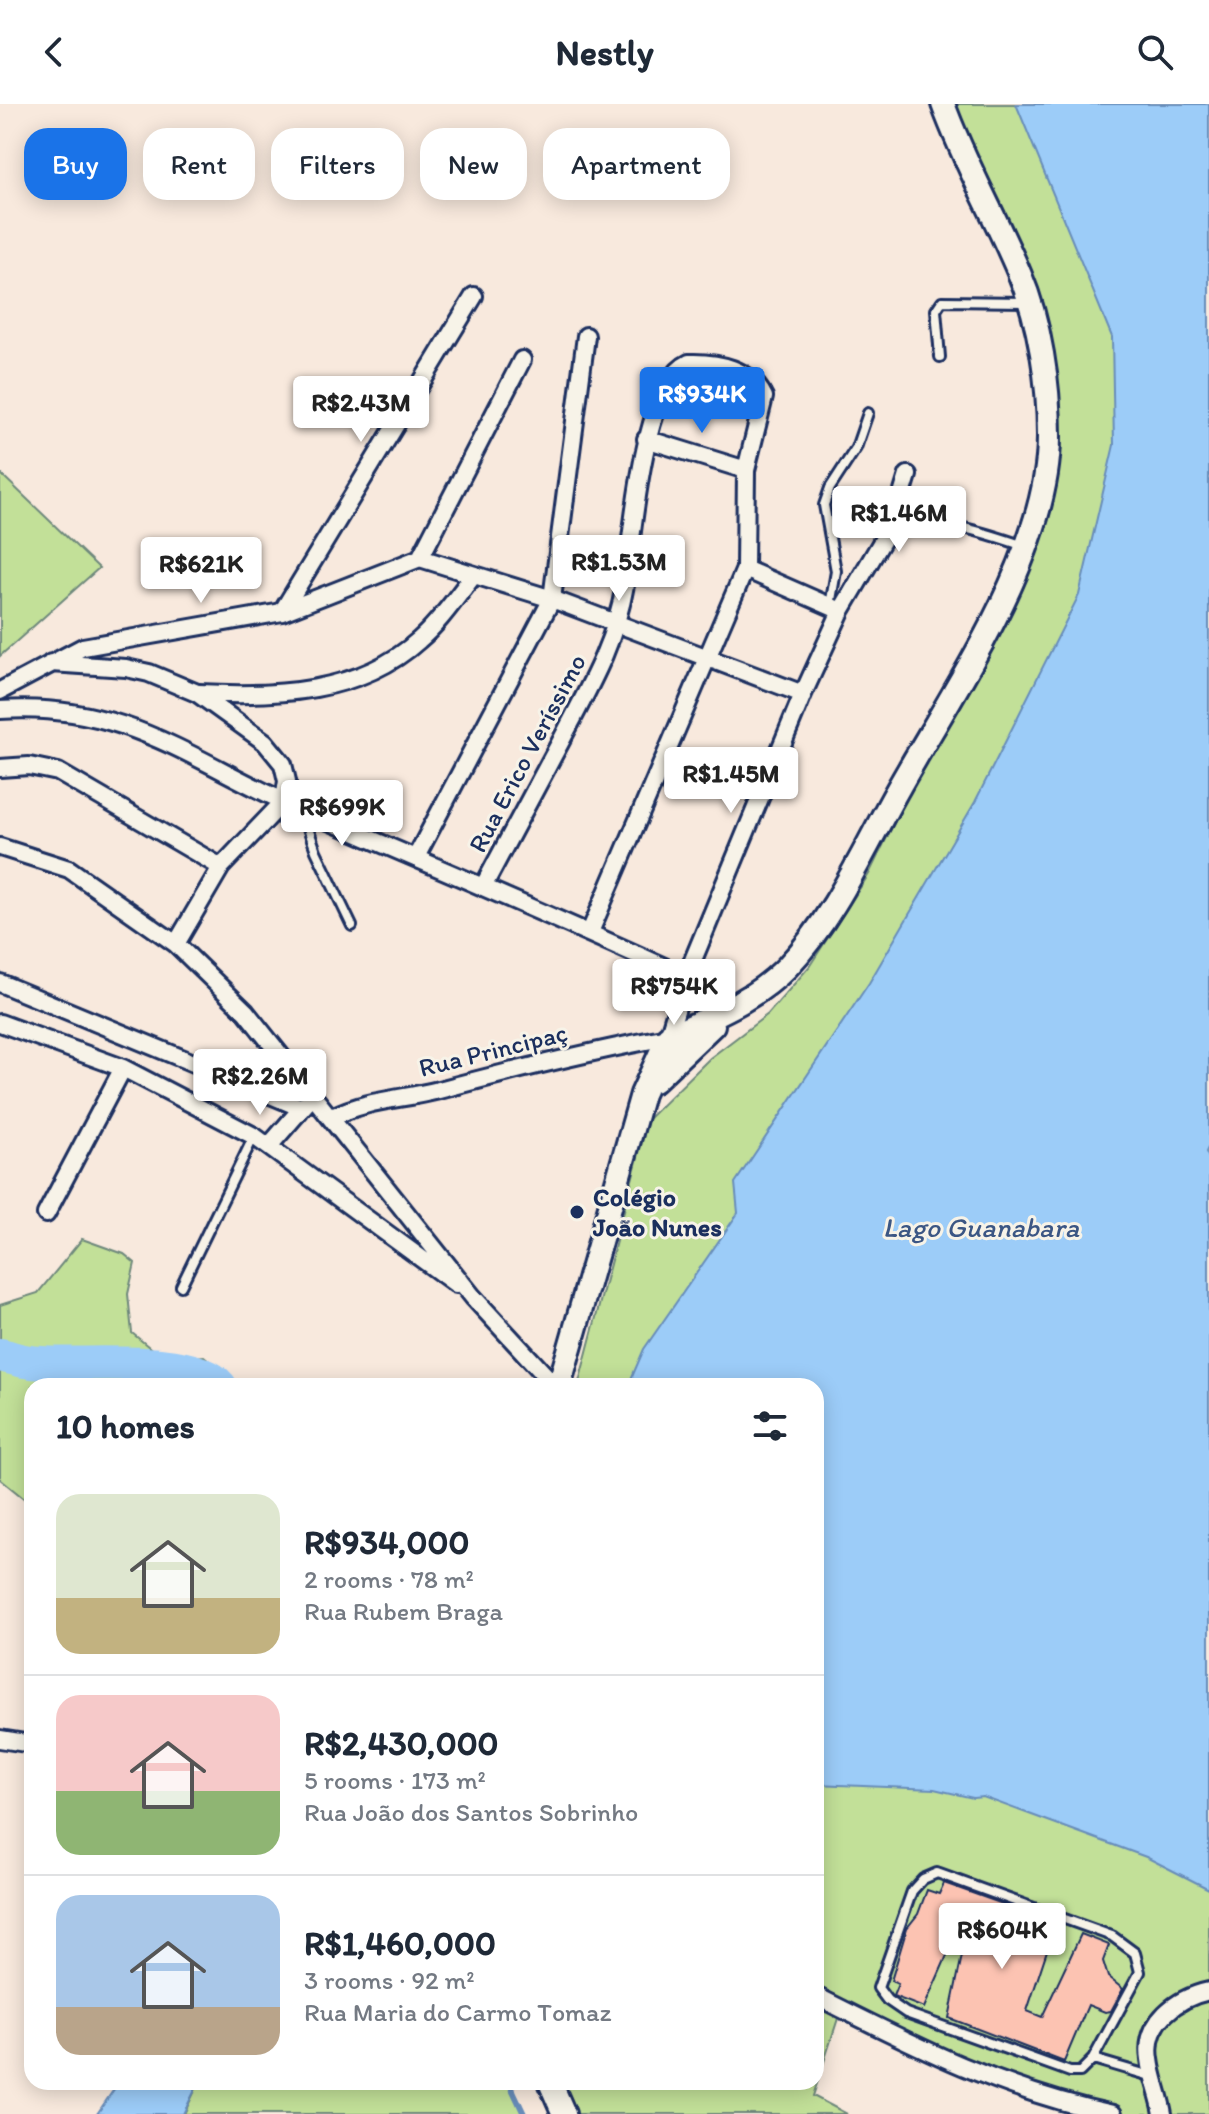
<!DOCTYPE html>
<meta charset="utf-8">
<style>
body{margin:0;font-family:Itim,sans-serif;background:#f6f6f7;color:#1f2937;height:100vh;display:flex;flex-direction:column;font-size:30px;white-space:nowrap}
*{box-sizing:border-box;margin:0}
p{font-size:26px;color:#747a83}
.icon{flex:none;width:44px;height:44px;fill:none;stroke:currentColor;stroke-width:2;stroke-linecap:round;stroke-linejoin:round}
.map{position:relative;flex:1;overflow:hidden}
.side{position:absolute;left:24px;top:1274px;width:800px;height:712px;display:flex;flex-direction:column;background:#fff;border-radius:24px;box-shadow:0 4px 20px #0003}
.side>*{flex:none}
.top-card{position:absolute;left:24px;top:24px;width:800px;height:72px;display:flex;gap:16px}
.price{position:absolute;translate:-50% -68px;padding:0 18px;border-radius:8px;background:#fff;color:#222;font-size:26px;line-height:52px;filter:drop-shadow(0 2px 4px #0008)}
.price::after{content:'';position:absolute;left:50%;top:48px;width:24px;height:18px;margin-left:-12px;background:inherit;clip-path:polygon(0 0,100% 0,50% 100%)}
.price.current{background:#1a73e8;color:#fff}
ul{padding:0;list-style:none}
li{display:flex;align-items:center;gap:24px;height:200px;padding:0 32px}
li+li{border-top:2px solid #e0e1e3}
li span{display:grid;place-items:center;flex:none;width:224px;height:160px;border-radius:24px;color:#555}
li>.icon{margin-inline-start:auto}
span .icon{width:96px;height:96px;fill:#fffc;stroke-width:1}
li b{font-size:34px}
h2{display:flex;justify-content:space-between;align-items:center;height:96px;padding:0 32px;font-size:34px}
.chip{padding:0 28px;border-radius:24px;background:#fff;box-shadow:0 4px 20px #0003;font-size:28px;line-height:72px}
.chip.current{background:#1a73e8;color:#fff}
header{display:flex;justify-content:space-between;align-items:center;height:104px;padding:0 32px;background:#fff;font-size:36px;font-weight:800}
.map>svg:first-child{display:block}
.green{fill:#c2e098;stroke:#6e887b;stroke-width:2}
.water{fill:#9cccf8;stroke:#688dba;stroke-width:2}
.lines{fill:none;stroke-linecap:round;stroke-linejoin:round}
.stream{stroke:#688dba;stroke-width:6}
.river{stroke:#9cccf8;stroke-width:34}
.building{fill:#fcc3b2;stroke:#1b2f5e;stroke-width:2}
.lane-casing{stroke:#1b2f5e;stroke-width:14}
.street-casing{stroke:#1b2f5e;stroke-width:22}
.secondary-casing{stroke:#1b2f5e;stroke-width:28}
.lane{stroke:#f7f3e8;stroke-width:8}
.street{stroke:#f7f3e8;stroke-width:16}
.secondary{stroke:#f7f3e8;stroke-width:22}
.poi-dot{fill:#1b2f5e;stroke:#f7f3e8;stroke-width:3}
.labels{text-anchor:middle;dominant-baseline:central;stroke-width:6;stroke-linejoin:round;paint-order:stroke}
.street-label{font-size:26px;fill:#1b2f5e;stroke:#f7f3e8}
.poi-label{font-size:26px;font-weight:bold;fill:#1b2f5e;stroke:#f7f3e8;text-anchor:start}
.water-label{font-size:28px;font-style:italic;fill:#3b5684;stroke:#f7f3e8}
</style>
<header><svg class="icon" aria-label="back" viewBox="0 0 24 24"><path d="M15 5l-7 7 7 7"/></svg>Nestly<svg class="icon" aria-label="search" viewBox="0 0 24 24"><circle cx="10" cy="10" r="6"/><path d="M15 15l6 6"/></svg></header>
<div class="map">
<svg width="1209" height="2010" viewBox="0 0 1209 2010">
<rect width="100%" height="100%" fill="#f8e9dd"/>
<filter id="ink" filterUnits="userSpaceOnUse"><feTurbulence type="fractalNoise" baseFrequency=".0125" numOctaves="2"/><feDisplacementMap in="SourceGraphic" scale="16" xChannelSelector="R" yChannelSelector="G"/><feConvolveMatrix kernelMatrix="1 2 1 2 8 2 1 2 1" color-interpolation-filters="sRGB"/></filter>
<g filter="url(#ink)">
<path class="green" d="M943 0H1209V2010H1113L1065 2000 841 1905 813 1992 847 2010H571L558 1978H816V1282H578L648 1015 710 954 768 910 809 863 869 770 1006 491 1049 333 1035 223Z
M0 369 99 464 0 552Z
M82 1135 124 1150 135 1159 128 1190 132 1229 165 1256 204 1252 241 1282H32V1401L0 1375V1201L38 1189Z
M199 1978H509L524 2010H184Z"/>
<path class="water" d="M1016 0H1209V1042L1206 1048 1209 1054V1785L1146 1753 983 1693 973 1694 934 1685 816 1680V1282H628L644 1245 738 1109 735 1079 869 879 975 698 1079 491 1114 341 1112 233Z
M119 1978H199L183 2010H97Z"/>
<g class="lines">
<path class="stream" d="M509 1978 524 2010"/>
<path class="river" d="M0 1251C10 1253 20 1257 31 1258 74 1264 192 1248 220 1282"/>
</g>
<path class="building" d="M944 1779 1056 1819 1027 1907 1042 1913 1081 1830 1109 1841 1103 1857 1108 1873 1123 1885 1111 1907 1105 1908 1088 1901 1064 1958 949 1914 967 1827 959 1824 924 1904 893 1892 898 1880 891 1877 907 1824 918 1810 927 1786 939 1790Z"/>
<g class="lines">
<g class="lane-casing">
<path id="lane" d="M940 253 936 206 942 197 1027 198
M894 417C940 415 981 427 1024 442
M830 502 836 467 824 401 830 384 856 344 868 309
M302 707 316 747 352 822
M181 1182 254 1032
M937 1769 1112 1832 1135 1849 1140 1868 1093 1955 1080 1968H1070L906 1909 887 1896 878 1884 912 1787 923 1775Z
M1093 1955 1154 1973"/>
</g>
<g class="street-casing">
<path id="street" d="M646 335 746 366
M420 454 552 495 803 590
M420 454 522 256
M745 465 841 507
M282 508 474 192
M51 559 126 564 149 569 197 589 265 638 283 660 287 677 284 697 221 763 176 840
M0 587 83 543 282 508 420 454
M199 589C274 593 360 590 419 536 440 518 457 492 474 471
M0 606C128 597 197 661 307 708 434 762 561 815 686 873
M0 664 29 662 58 668 221 763
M0 743 69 765 176 840 246 908 473 1193 555 1282
M416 753 552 495 586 232
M483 783C509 734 535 686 561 637 588 585 615 540 625 481 633 432 642 280 689 259 718 258 751 265 764 293L746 366 745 465 590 828
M0 879 302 1004
M0 919 123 964 254 1032 456 1180
M332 1013C369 995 400 996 439 986 515 966 590 947 668 933L686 873 803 590 841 507 894 417 908 371
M269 1042 309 996
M46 1110 123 964
M0 1635 32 1640
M816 1892C915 1942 1003 1987 1113 2010
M1163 2010C1160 1991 1152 1974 1150 1955 1144 1918 1177 1894 1209 1887"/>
</g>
<g class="secondary-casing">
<path id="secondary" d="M654 977 713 921
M559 1282 642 990 668 933C710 913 754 897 787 863 835 813 865 743 899 683 954 585 1050 447 1049 331 1049 280 1040 218 1020 171 996 113 964 59 943 0
M550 1978 564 2010"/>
</g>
<use href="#lane" class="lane"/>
<use href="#street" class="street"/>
<use href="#secondary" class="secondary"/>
</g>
</g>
<circle class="poi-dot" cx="577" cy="1108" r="8"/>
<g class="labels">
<g class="street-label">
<text transform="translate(527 649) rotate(-62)">Rua Erico Veríssimo</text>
<text transform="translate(493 946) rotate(-14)">Rua Principaç</text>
</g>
<g class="poi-label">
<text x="593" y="1093">Colégio<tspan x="593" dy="30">João Nunes</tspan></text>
</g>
<g class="water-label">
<text x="981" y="1123">Lago Guanabara</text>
</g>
</g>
</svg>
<b class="price current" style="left:702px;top:331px">R$934K</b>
<b class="price" style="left:361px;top:340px">R$2.43M</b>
<b class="price" style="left:899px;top:450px">R$1.46M</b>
<b class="price" style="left:619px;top:499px">R$1.53M</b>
<b class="price" style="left:201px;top:501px">R$621K</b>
<b class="price" style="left:731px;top:711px">R$1.45M</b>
<b class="price" style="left:342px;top:744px">R$699K</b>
<b class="price" style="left:674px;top:923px">R$754K</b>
<b class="price" style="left:260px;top:1013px">R$2.26M</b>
<b class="price" style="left:1002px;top:1867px">R$604K</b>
<div class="top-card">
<a class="chip current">Buy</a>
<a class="chip">Rent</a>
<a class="chip">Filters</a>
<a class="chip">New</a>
<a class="chip">Apartment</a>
</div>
<section class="side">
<h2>10 homes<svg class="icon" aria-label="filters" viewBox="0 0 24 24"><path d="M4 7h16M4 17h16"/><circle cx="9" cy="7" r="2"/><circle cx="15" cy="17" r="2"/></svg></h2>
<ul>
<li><span style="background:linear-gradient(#dfe7d0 65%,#c2b280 0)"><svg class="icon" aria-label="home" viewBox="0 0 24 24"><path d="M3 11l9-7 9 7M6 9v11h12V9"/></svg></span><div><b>R$934,000</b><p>2 rooms · 78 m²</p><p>Rua Rubem Braga</p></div></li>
<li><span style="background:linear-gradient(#f6c9c9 60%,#8fb573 0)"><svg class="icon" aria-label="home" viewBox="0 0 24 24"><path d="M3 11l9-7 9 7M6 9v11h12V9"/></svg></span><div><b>R$2,430,000</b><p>5 rooms · 173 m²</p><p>Rua João dos Santos Sobrinho</p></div></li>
<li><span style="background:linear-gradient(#a9c7e8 70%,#b9a48a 0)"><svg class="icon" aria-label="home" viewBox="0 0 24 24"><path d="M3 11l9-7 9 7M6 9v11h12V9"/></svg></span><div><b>R$1,460,000</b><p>3 rooms · 92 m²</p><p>Rua Maria do Carmo Tomaz</p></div></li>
</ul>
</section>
</div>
